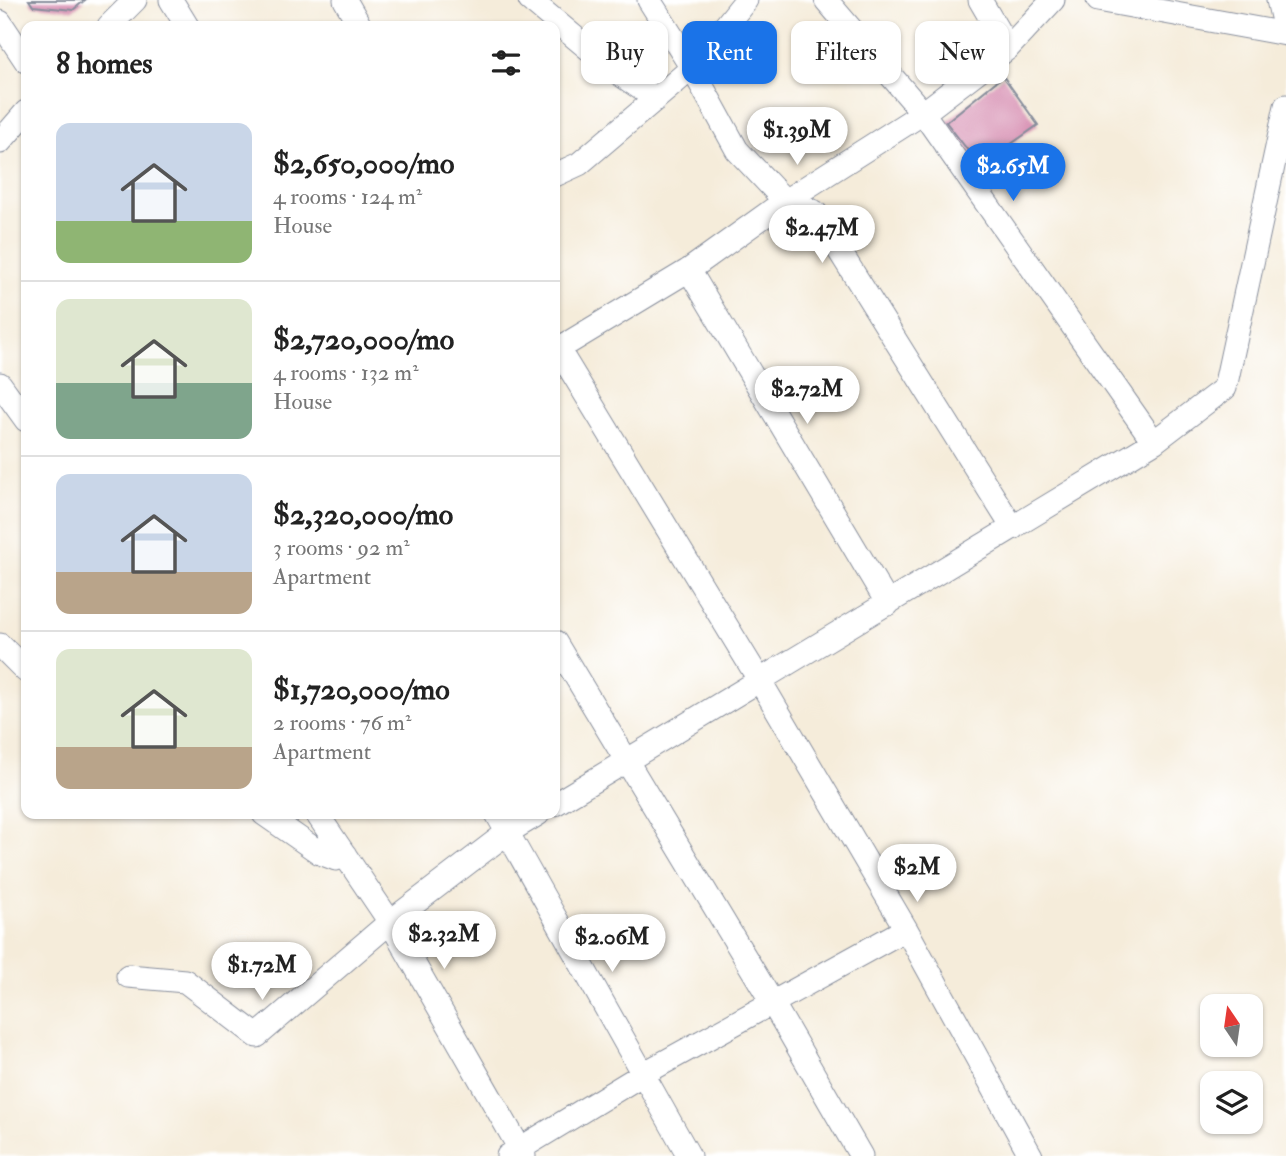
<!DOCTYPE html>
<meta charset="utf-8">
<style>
body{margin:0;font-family:"IM FELL Double Pica",serif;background:#f2f2f2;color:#222;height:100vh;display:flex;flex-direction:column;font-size:26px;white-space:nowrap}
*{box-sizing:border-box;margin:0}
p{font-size:23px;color:#767676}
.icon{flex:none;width:38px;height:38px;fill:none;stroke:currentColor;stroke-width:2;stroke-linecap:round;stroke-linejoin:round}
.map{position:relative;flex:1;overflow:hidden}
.side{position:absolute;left:21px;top:21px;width:539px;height:798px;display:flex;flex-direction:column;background:#fff;border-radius:14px;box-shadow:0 2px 5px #0004}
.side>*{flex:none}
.top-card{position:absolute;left:581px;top:21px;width:598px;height:63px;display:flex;gap:14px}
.needle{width:46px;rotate:347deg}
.tools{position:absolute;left:1200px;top:994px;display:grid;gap:14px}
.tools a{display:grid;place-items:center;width:63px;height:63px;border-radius:14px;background:#fff;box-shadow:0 2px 5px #0004;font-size:35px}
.price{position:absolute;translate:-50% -60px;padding:0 16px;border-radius:24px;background:#fff;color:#222;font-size:23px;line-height:46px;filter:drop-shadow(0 2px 4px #0008)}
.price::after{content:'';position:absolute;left:50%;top:42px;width:21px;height:16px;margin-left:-10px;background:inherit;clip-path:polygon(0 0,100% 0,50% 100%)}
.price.selected{background:#1a73e8;color:#fff}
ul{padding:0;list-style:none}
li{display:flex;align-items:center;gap:21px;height:175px;padding:0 35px}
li+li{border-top:2px solid #e0e0e0}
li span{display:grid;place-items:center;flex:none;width:196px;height:140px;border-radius:14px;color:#555}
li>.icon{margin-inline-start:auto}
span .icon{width:84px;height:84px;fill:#fffc;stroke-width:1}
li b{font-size:30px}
h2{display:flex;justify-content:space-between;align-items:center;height:84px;padding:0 35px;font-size:30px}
.pill{padding:0 24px;border-radius:14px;background:#fff;box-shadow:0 2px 5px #0004;font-size:24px;line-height:63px}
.pill.selected{background:#1a73e8;color:#fff}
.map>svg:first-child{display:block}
.building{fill:#d58aaf}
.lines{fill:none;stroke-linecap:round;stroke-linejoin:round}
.street-casing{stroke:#888e9c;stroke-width:25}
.street{stroke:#fff;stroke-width:23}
</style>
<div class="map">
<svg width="1286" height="1156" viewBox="0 0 1286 1156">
<rect width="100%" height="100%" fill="#fff"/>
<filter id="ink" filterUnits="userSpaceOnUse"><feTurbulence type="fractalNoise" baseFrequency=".0143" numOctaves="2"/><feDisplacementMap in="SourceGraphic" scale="14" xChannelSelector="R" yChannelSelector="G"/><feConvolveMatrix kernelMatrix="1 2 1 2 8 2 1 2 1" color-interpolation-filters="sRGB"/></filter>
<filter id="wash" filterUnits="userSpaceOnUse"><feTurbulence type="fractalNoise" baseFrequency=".00686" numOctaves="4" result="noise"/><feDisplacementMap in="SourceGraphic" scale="28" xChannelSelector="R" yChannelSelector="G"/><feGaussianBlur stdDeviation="1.57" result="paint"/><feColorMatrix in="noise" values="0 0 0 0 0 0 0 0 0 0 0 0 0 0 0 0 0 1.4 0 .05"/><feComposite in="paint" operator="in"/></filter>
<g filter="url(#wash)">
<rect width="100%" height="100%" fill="#f5ecda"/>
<g id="blocks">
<path class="building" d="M29 0H85L73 10 33 6Z
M1003 76 1038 125 980 166 946 122Z"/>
</g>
</g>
<g filter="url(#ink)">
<use href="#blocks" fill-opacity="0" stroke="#888e9c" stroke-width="2"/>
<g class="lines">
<g class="street-casing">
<path id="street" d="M171 0 187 26
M345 0 360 26
M530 0 614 70 656 99
M649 0 692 68 737 150 785 201 815 212 1013 528
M826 0 923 113 1154 442
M980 0 1008 48
M1098 0 1286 34
M1278 0 1286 34
M0 22 26 61
M109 26 135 0
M0 142 26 112
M555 175 579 164 692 68 746 0
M689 270 888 604
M555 344 760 681 906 929 1031 1156
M555 351 689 270 785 201 923 113 1008 48 1053 0
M0 384 26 420
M555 642 772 1002 861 1156
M0 645 26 671
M555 804 1154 442 1225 388 1286 106
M264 814 320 853 336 859 345 855
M317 814 390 922 524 1156
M497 814 689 1156
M128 976 185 981 257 1036 390 922 508 832 538 814
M508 1156 643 1074 906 929"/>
</g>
<use href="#street" class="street"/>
</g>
</g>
</svg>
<div class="tools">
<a><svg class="needle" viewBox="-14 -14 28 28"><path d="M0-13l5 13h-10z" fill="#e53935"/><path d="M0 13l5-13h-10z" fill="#767676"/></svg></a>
<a><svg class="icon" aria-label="layers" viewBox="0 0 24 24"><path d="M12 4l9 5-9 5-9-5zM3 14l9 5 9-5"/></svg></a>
</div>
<b class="price" style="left:797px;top:167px">$1.39M</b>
<b class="price selected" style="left:1013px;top:203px">$2.65M</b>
<b class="price" style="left:822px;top:265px">$2.47M</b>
<b class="price" style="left:807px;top:426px">$2.72M</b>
<b class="price" style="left:917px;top:904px">$2M</b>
<b class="price" style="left:444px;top:971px">$2.32M</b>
<b class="price" style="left:612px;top:974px">$2.06M</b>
<b class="price" style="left:262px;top:1002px">$1.72M</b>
<div class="top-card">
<a class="pill">Buy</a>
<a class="pill selected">Rent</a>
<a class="pill">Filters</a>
<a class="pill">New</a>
</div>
<section class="side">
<h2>8 homes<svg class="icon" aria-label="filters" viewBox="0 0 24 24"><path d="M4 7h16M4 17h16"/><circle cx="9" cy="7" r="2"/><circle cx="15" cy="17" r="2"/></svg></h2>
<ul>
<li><span style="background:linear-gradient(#c9d6e8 70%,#8fb573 0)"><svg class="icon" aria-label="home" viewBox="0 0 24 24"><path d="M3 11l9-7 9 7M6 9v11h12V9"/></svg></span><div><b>$2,650,000/mo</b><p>4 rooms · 124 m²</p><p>House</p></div></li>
<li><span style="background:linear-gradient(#dfe7d0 60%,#7fa58c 0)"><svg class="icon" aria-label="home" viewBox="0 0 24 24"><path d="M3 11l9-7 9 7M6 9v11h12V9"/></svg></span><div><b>$2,720,000/mo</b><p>4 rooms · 132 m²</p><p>House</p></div></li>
<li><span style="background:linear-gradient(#c9d6e8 70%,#b9a48a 0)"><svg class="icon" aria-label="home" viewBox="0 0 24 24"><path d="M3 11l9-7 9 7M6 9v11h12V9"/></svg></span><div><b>$2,320,000/mo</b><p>3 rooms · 92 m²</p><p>Apartment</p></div></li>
<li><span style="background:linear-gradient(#dfe7d0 70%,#b9a48a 0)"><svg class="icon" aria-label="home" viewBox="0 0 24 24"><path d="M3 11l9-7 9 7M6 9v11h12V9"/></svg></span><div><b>$1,720,000/mo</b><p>2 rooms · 76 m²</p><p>Apartment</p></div></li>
</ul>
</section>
</div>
